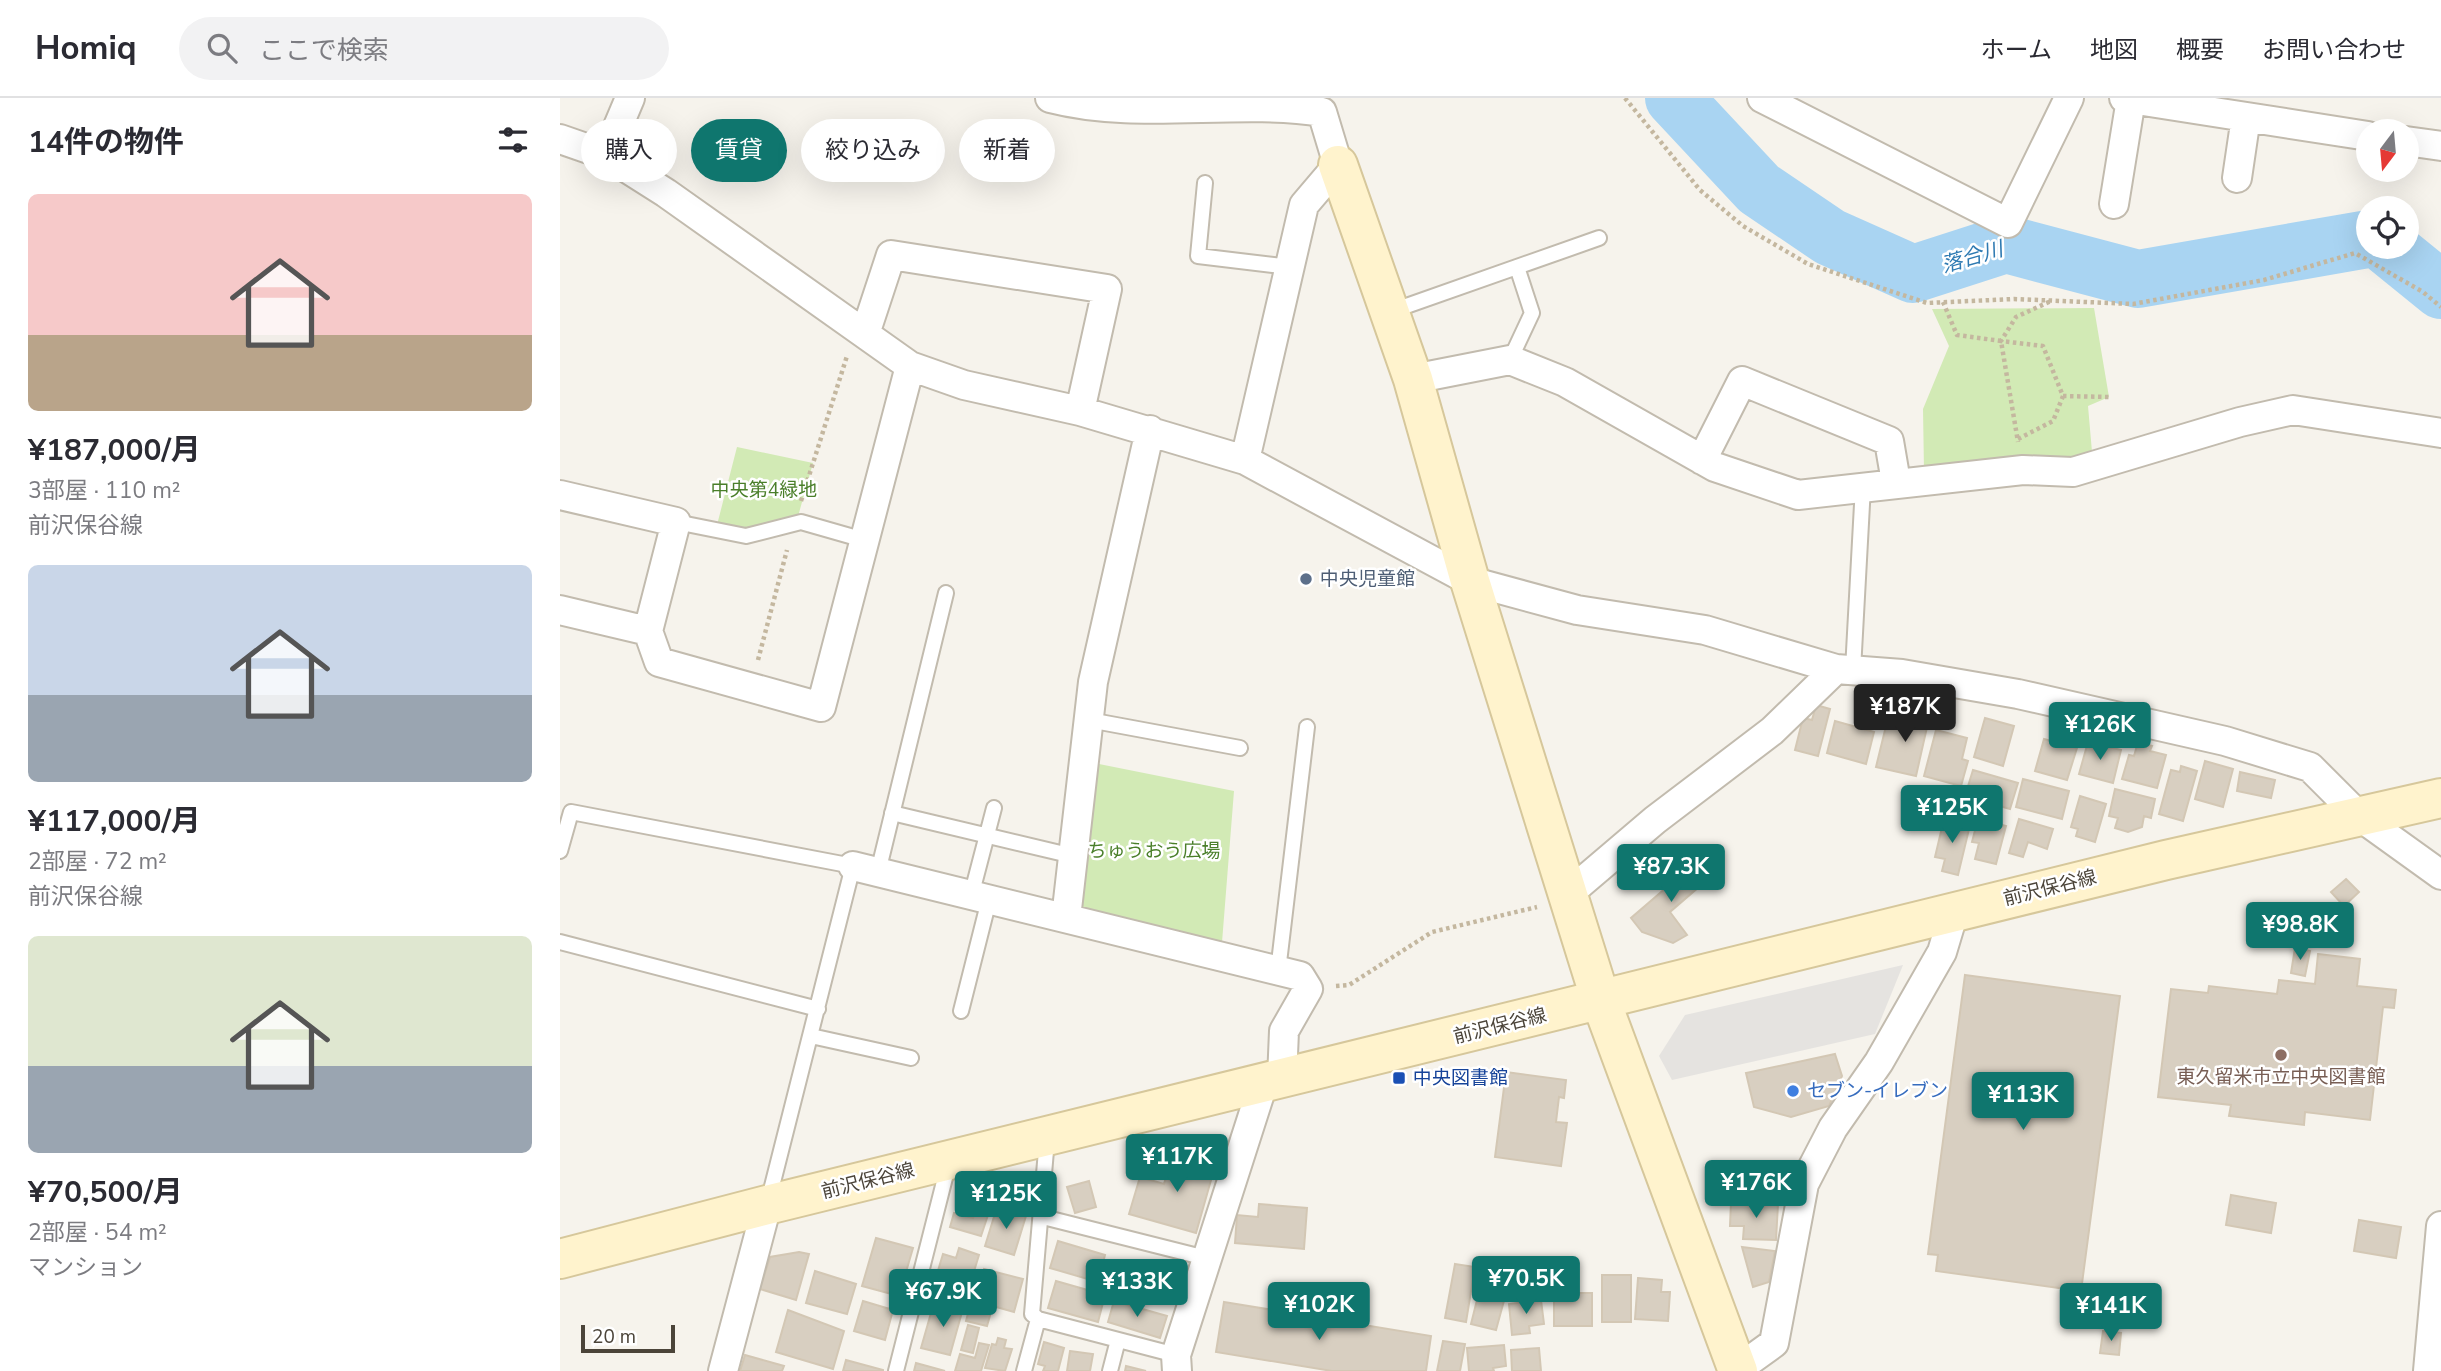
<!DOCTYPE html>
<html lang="ja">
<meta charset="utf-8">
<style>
body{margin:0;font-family:"Nunito Sans","Noto Sans JP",sans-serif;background:#f2f2f3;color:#2b2b33;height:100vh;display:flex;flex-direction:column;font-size:26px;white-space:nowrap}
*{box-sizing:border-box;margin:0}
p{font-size:23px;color:#7c7c81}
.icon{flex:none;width:38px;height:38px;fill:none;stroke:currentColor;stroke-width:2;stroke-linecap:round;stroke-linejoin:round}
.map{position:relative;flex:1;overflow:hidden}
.details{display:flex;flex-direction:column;background:#fff;width:560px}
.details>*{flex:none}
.guide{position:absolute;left:21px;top:21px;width:665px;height:63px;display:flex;gap:14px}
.needle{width:46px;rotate:196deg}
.tools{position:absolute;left:1796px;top:21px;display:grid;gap:14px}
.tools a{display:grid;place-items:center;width:63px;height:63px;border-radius:50%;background:#fff;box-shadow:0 7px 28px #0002;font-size:35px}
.scale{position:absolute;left:21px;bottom:18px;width:94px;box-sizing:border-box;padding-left:7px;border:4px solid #4b4439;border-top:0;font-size:19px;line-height:24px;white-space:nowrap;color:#4b4439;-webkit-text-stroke:5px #fff;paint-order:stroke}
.price{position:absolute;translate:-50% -60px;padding:0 16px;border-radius:7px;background:#0f766e;color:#fff;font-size:23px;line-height:46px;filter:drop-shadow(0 2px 4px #0008)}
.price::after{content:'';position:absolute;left:50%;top:42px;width:21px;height:16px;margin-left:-10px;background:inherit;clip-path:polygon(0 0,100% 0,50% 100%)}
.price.selected{background:#222;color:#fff}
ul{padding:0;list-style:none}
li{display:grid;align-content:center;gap:14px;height:371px;padding:0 28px}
li span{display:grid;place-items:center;height:217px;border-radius:10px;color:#555}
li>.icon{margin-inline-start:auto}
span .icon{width:126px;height:126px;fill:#fffc;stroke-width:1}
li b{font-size:30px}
h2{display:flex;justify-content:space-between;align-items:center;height:84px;padding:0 28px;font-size:30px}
.tag{padding:0 24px;border-radius:32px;background:#fff;box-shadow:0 7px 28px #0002;font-size:24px;line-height:63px}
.tag.selected{background:#0f766e;color:#fff}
header{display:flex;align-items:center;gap:42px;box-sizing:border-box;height:98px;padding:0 35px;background:#fff;border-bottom:2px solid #e1e1e2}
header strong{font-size:33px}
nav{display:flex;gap:38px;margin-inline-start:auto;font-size:24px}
.search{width:490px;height:63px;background:#f2f2f3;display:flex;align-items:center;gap:18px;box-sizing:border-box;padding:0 24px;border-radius:38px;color:#7c7c81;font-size:26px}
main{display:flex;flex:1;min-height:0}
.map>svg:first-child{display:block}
.green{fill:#d2eab5}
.parking{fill:#e5e3e0}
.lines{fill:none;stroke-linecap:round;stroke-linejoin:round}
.river{stroke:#a9d4f2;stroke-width:58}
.building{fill:#d8cfc1;stroke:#d3c7b4;stroke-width:2}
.lane-casing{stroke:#c2bbae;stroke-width:18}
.street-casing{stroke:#c2bbae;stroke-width:32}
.secondary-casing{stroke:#d6c79b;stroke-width:42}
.path{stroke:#c4b79f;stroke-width:4.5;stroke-dasharray:3.5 3.5;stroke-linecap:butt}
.lane{stroke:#fff;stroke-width:14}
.street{stroke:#fff;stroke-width:28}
.secondary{stroke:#fff3cd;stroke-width:38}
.service-dot{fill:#5c6f8a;stroke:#fff;stroke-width:2.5}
.education-dot{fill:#8d6e63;stroke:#fff;stroke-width:2.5}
.transit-dot{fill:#1a4fb4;stroke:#fff;stroke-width:2.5}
.shop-dot{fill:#3f7fe0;stroke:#fff;stroke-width:2.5}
.labels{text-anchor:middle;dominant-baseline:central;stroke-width:5;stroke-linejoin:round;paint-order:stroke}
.park-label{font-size:19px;fill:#4a7f2a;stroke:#fff}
.service-label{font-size:19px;fill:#4e5e75;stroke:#fff;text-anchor:start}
.street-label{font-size:19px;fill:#4b4439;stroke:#fff}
.education-label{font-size:19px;fill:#785e54;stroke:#fff}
.transit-label{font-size:19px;fill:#164399;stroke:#fff;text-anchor:start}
.shop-label{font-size:19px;fill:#366cbe;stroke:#fff;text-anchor:start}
.water-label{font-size:21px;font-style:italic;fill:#2e7ab2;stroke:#fff}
</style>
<header>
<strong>Homiq</strong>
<div class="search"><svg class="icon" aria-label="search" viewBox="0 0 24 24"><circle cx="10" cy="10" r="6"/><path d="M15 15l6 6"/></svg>ここで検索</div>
<nav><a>ホーム</a><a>地図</a><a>概要</a><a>お問い合わせ</a></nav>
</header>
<main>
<section class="details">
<h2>14件の物件<svg class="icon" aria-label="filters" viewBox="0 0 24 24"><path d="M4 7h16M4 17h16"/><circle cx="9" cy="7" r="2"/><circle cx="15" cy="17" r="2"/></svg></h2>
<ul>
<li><span style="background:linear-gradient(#f6c9c9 65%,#b9a48a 0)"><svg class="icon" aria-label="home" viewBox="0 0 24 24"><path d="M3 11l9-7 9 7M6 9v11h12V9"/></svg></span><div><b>¥187,000/月</b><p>3部屋 · 110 m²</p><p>前沢保谷線</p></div></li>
<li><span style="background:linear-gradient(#c9d6e8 60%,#9aa5b1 0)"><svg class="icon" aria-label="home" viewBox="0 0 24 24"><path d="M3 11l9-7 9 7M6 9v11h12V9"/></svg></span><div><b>¥117,000/月</b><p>2部屋 · 72 m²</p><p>前沢保谷線</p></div></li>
<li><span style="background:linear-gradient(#dfe7d0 60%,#9aa5b1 0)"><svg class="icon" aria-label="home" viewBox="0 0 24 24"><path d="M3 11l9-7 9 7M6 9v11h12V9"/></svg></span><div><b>¥70,500/月</b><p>2部屋 · 54 m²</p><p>マンション</p></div></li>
</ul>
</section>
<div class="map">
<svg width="1881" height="1273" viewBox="0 0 1881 1273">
<rect width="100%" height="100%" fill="#f6f3ec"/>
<path class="green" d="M1534 210 1549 299 1528 308 1532 354 1510 361 1364 373 1363 311 1389 248 1372 211Z
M177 349 253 365 237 422 187 433 157 427Z
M529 664 674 693 661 857 512 814Z"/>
<path class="parking" d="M1343 867 1315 936 1112 982 1099 958 1125 917Z"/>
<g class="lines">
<path class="river" d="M1114 0 1199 91 1270 139 1353 176 1446 146 1578 181 1808 141
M1828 149 1881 192"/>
</g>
<path class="building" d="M1356 603 1372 607 1356 678 1316 669 1326 628 1350 634Z
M1256 607 1270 611 1258 658 1235 652 1243 620 1252 622Z
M1425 620 1454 628 1443 668 1414 659Z
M1275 623 1314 634 1306 666 1267 655Z
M1376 632 1407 640 1402 661 1408 663 1401 688 1364 678Z
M1484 641 1517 650 1507 682 1475 673Z
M1528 644 1561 652 1553 685 1519 676Z
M1578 644 1592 648 1590 653 1606 657 1597 690 1562 681 1569 657 1574 658Z
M1645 663 1673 671 1663 709 1635 701Z
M1621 668 1637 673 1623 723 1599 716 1611 672 1620 674Z
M1413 672 1458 685 1450 711 1405 698Z
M1680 674 1715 682 1711 700 1677 693Z
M1463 681 1509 693 1502 721 1456 709Z
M1555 691 1595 701 1591 720 1584 718 1582 729 1568 734 1555 730 1558 720 1549 718Z
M1520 698 1546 706 1535 744 1516 738 1518 731 1511 729Z
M1384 721 1410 727 1398 777 1382 773 1385 761 1375 759Z
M1418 721 1446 728 1436 766 1415 761 1419 745 1412 744Z
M1459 721 1493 731 1487 751 1468 744 1463 759 1449 755Z
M1142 759 1154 776 1110 814 1127 837 1113 845 1082 834 1071 820Z
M1786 781 1799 794 1784 808 1771 794Z
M1735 850 1750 853 1745 878 1731 875Z
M1758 856 1800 861 1797 888 1836 892 1834 910 1823 909 1810 1022 1745 1014 1744 1027 1669 1018 1671 1007 1598 999 1611 891 1648 895 1649 888 1717 896 1719 882 1755 886Z
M1405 877 1560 898 1521 1193 1376 1173 1378 1157 1368 1156Z
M1275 956 1282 978 1269 1008 1231 1019 1194 1009 1186 975Z
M946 974 1006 982 1004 1000 999 999 996 1024 1007 1025 1001 1068 935 1059Z
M629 1053 657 1061 636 1135 569 1116 580 1079 604 1086 610 1065 624 1069Z
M1152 1064 1182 1072 1175 1099 1158 1094Z
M529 1083 536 1109 515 1115 507 1089Z
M1671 1097 1716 1105 1711 1135 1666 1127Z
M1171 1104 1218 1106 1216 1142 1183 1141 1184 1128H1170Z
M699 1106 747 1110 744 1151 675 1145 677 1117 698 1119Z
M437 1109 466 1118 454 1157 425 1148Z
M416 1110 429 1114 421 1138 390 1129 394 1115 413 1120Z
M1799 1122 1841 1129 1836 1160 1794 1153Z
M316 1140 353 1150 339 1198 302 1188Z
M498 1143 545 1157 538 1184 490 1170Z
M1182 1149 1215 1153 1209 1184 1193 1189Z
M399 1150 419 1157 407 1196 374 1186 383 1156 396 1160Z
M239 1154 249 1156 236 1202 200 1191 210 1159Z
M895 1166 915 1169 906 1224 885 1220Z
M424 1171 463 1181 454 1214 415 1203Z
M255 1173 296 1186 287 1216 246 1205Z
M1042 1177H1071V1224H1042Z
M1078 1180 1102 1182 1101 1194H1110L1108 1223 1075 1221Z
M922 1182 937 1185 934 1196 945 1199 936 1232 911 1226Z
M496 1183 545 1197 538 1224 488 1210Z
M994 1195H1032V1228H994Z
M388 1202 404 1207 390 1257 361 1250 371 1215 384 1218Z
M981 1202 984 1226 969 1228 970 1235 952 1237 949 1206Z
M303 1203 333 1212 325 1242 294 1233Z
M554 1203 607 1218 600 1240 548 1224Z
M664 1204 871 1238 866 1273H772L656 1254Z
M410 1208 431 1214 427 1228 406 1223Z
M228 1212 284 1233 273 1271 216 1254Z
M408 1227 419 1230 413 1255 401 1252Z
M1543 1233 1561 1235 1559 1257 1540 1255Z
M438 1240 446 1242 444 1250 452 1251 445 1273 425 1270 432 1246 436 1247Z
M883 1243 905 1246 900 1273H877Z
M484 1244 504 1250 498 1273H483L485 1268 478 1266Z
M419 1245 429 1247 421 1273H395L400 1256 415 1260Z
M944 1247 946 1268 933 1270 934 1273H909L907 1250Z
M979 1250 981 1273H952L951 1252Z
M510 1253 533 1256 530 1273H507Z
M185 1257 224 1268 222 1273H180Z
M286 1262 323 1272V1273H283Z
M356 1265 385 1273H354Z
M566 1268 586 1273H565Z"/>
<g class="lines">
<g class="lane-casing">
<path id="lane" d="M645 85 638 158 730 169
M832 213 1039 140
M950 262 972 215 957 169
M116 424 186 438 241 424 304 442
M1293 572 1303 388
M529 622 680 650
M332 715 513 758
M0 753 11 714 293 768 208 1104
M318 774 386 495
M411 798 434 710
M0 844 258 911
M718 873 747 629
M401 913 429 802
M251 938 351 960
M483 1119 646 1160
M478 1221 616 1257
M336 1273 388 1068
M464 1273 478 1221 472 1216 487 1041
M550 1273 558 1242"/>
</g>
<g class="street-casing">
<path id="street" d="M490 0C579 23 674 0 762 14L778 67 744 107 685 362
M1202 0 1448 125 1509 0
M1564 0 1808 38
M0 41 46 57 106 95 350 268 404 287 520 313 685 362 910 483 1017 512 1145 532 1276 571 1342 576 1458 596 1665 643 1750 669 1799 718 1881 777
M1846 43 1881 48
M46 57 70 0
M1677 80 1686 19
M1554 106 1571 1
M305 236 331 157 547 191 520 313
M853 281 950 262 1005 284 1155 369 1238 397 1463 372 1513 374 1680 324 1733 312 1881 335
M1142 362 1182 283 1329 343 1336 384
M0 397 116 424 88 533 99 564 261 609 350 268
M0 512 88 533
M293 768 740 878 748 891 724 933 722 981
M1008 796 1095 722 1212 633 1276 571
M506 820 533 584 590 332
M1178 1271 1214 1245 1244 1086 1273 1030 1319 964 1382 854 1394 814
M163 1273 207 1107
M617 1273 616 1257 703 986
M1868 1273 1881 1128"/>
</g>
<g class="secondary-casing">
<path id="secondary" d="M778 67 853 281 910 483 1041 903 1178 1273
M0 1161 207 1107 1606 762 1881 700"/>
</g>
<path class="path" d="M1065 0 1140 92 1183 128 1248 166 1367 205 1454 201 1573 206 1704 182 1795 155 1863 194 1881 209
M1383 204 1397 237 1441 243 1458 344
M1503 298 1549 299
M1458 341 1493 323 1503 298 1483 248 1441 243 1456 219 1491 203
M241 403 287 258
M198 562 227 452
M776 888 789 887 872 834 977 809"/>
<use href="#lane" class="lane"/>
<use href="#street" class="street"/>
<use href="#secondary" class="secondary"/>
</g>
<circle class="service-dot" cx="746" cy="481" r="7"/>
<circle class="education-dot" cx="1721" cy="957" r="7"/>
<rect class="transit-dot" x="832" y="973" width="14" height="14" rx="3.5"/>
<circle class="shop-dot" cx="1233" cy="993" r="7"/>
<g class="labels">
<g class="park-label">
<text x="204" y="392">中央第4緑地</text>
<text x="594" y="753">ちゅうおう広場</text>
</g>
<g class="service-label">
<text x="760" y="481">中央児童館</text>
</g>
<g class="street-label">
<text transform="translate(1490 790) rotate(-14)">前沢保谷線</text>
<text transform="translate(940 928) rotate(-14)">前沢保谷線</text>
<text transform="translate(308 1083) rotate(-14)">前沢保谷線</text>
</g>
<g class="education-label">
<text x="1721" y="979">東久留米市立中央図書館</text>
</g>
<g class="transit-label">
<text x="853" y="980">中央図書館</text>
</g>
<g class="shop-label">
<text x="1247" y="993">セブン-イレブン</text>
</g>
<g class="water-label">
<text transform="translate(1412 159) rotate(-16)">落合川</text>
</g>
</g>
</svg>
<div class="tools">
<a><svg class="needle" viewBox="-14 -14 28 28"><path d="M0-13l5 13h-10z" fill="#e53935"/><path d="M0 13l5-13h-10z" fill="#7c7c81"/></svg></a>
<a><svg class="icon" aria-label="locate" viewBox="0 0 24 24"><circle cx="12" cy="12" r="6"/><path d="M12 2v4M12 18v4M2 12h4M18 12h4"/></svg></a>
</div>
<div class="scale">20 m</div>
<b class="price selected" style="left:1345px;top:646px">¥187K</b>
<b class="price" style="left:1540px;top:664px">¥126K</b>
<b class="price" style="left:1392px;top:747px">¥125K</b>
<b class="price" style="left:1111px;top:806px">¥87.3K</b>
<b class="price" style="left:1740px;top:864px">¥98.8K</b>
<b class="price" style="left:1463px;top:1034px">¥113K</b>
<b class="price" style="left:617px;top:1096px">¥117K</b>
<b class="price" style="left:1196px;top:1122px">¥176K</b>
<b class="price" style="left:446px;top:1133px">¥125K</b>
<b class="price" style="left:966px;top:1218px">¥70.5K</b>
<b class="price" style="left:577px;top:1221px">¥133K</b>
<b class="price" style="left:383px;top:1231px">¥67.9K</b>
<b class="price" style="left:759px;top:1244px">¥102K</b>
<b class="price" style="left:1551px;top:1245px">¥141K</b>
<div class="guide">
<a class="tag">購入</a>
<a class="tag selected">賃貸</a>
<a class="tag">絞り込み</a>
<a class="tag">新着</a>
</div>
</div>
</main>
